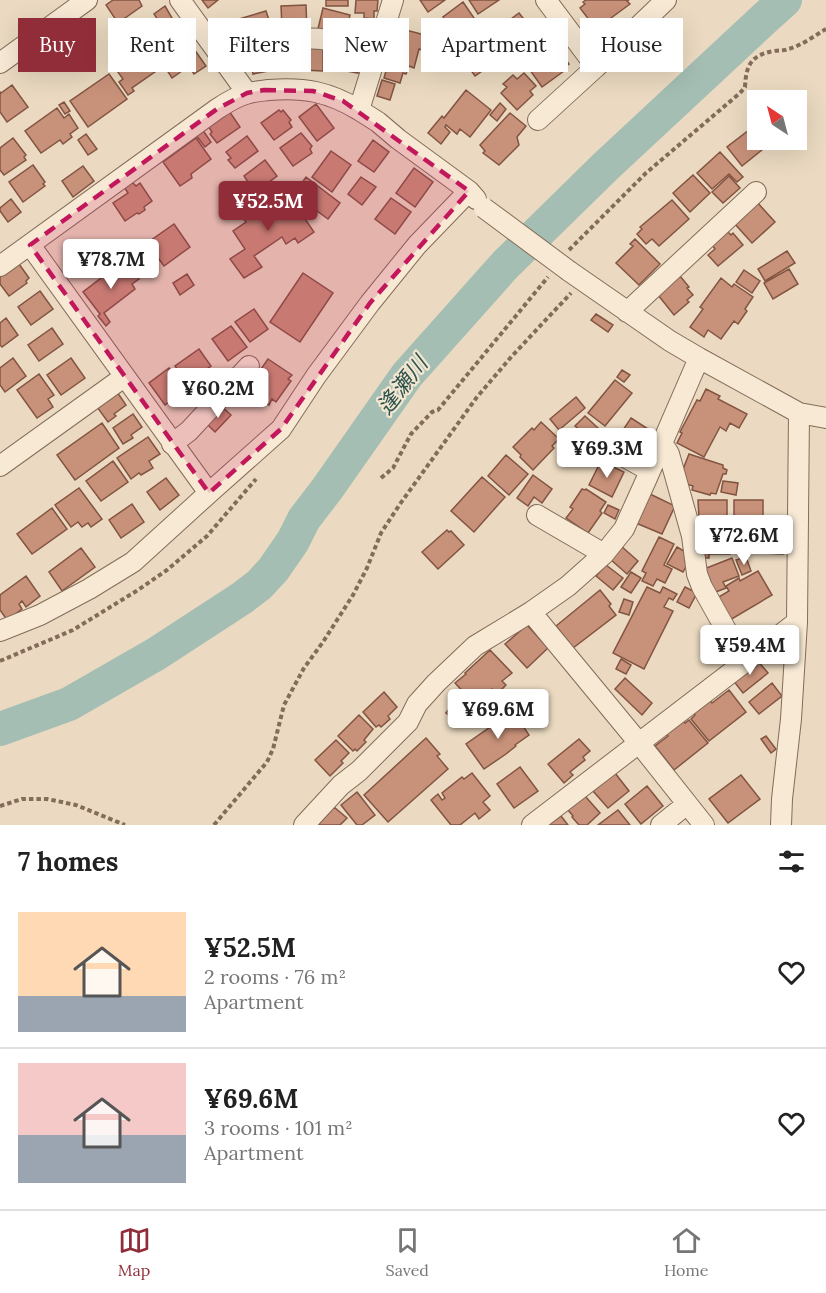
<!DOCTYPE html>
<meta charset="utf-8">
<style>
body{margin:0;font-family:Lora,"Noto Sans JP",serif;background:#f2f2f2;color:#222;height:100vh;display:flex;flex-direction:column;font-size:22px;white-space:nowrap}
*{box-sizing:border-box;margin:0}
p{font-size:20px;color:#767676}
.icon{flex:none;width:33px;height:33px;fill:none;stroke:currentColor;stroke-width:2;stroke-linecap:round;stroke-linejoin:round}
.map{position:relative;height:825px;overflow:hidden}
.panel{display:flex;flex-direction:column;background:#fff;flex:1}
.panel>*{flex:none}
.banner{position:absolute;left:18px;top:18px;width:790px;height:54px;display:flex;gap:12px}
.needle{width:39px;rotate:324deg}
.buttons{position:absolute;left:747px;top:90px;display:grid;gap:12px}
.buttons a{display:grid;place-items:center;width:60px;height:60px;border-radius:0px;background:#fff;box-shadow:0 6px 24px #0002;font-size:30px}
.price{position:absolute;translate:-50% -51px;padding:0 14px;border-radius:6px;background:#fff;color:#222;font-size:20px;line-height:39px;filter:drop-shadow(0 2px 3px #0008)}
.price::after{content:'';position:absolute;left:50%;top:36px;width:18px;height:14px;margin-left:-9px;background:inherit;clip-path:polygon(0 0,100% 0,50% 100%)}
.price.current{background:#902d38;color:#fff}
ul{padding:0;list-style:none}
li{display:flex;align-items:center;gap:18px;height:150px;padding:0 18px}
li+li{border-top:2px solid #e0e0e0}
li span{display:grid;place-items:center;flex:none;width:168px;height:120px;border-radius:0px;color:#555}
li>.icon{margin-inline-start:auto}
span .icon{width:72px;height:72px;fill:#fffc;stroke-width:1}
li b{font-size:26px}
h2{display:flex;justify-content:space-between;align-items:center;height:72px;padding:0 18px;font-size:26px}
.pill{padding:0 21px;border-radius:0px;background:#fff;box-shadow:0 6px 24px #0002;font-size:21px;line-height:54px}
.pill.current{background:#902d38;color:#fff}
.tab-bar{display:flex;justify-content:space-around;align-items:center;height:84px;border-top:2px solid #e0e0e0;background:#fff;font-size:16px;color:#767676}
.tab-bar a{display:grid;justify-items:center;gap:3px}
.tab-bar .current{color:#902d38}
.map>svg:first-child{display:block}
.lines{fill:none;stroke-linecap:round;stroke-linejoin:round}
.river{stroke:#a4beb3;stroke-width:34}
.building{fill:#c89179;stroke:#825441;stroke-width:1.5}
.minor-casing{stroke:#846c5a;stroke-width:22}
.path{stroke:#846c5a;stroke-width:4;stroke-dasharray:4.5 3;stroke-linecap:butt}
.minor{stroke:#f7e9d4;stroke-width:20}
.minor-bridge-casing{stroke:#846c5a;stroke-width:22;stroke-linecap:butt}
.minor-bridge{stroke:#f7e9d4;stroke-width:20}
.marked{fill:#c2185b;fill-opacity:0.2;stroke:#c2185b;stroke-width:4.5;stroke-dasharray:12 8;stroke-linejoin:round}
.labels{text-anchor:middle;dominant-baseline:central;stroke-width:4.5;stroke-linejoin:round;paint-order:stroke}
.water-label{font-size:22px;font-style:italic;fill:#2d534d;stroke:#f3e6d1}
</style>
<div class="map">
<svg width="826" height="825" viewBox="0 0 826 825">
<rect width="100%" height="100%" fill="#ebdac1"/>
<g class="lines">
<path class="river" d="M0 729 69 704 156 654 242 598 259 585 273 570 293 541 304 519 327 489 407 375 505 265 606 166 765 18 785 0"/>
</g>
<path class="building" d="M113 0H139L142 6 118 23 106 5Z
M202 0H218L208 8Z
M326 0H348V6H326Z
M356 0H378L377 11H374V19L364 18V13H355Z
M420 0H445L428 12Z
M469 0H499L478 14Z
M586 0H629L627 1 630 4 596 29 580 8 585 4 583 2Z
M463 2 474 18 466 24 470 30 462 37 459 34 453 38 444 26 447 23 443 17Z
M306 5 307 30 290 31V27L282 28 281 6Z
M165 6 172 18 161 25 154 14Z
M323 8 350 15 344 40 317 33Z
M266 11 272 29 269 30 270 33 238 43 232 21Z
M519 13 534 32 523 43 524 46 510 56 507 53 503 55 505 59 491 70 488 67 475 76 460 55 484 37 483 34 497 24 500 27Z
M398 28 425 35 422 50 419 49 414 68 409 66 406 74 403 73 400 83 384 78Z
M185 36 206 66 194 74 189 66 172 78 159 58 180 44 178 41Z
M296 44 323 45V71L304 70V66L296 65Z
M555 45 569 64 562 69 564 71 542 87 527 66Z
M284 46 287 64H285V68L253 74 249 52Z
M333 47 361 51 358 73 330 68Z
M144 48 159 69 132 88 134 91 128 95 119 82 123 79 115 68Z
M524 73 536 86 530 91 533 95 517 110 501 93 507 87 503 84 513 75 517 79Z
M109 74 127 99 88 127 70 101Z
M382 80 395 84 390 100 377 96Z
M12 85 28 107 7 122 0 112V92L1 93Z
M466 90 491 110 470 137 460 129 457 134 446 125 445 127 450 132 441 144 428 133 442 116 444 118Z
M64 102 70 111 65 114 59 105Z
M500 103 506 109 497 121 490 115Z
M316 104 334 128 317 141 299 117Z
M796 104 805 116 803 118 805 121 796 127Z
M57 108 64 118 69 114 78 128 70 134 72 137 63 144 60 140 41 153 25 131Z
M279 110 281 112 283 110 291 120 289 122 292 127 274 140 261 123Z
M229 111 240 127 217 143 210 134 212 132 208 126Z
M510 113 526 126 517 137 519 145 499 165 483 153 485 151 480 145Z
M202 129 211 142 205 147 195 134Z
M749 130 763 149 742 166 727 147Z
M301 133 312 146 310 149 312 153 293 166 280 148Z
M86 134 97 149 88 155 78 140Z
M247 136 258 151 235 168 228 160 231 158 226 152Z
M13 138 26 155 24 157 26 160 4 175 0 170V148Z
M196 138 211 159 191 174 192 178 180 186 163 162Z
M373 140 389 152 374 172 358 161Z
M761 140H782L771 148 769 144 766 146Z
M331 151 351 165 332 192 312 177Z
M720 152 743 177 737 182 729 174 712 189 697 173Z
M265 160 277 176 253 194 245 184 248 182 244 176Z
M33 165 45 182 43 184 45 186 23 202 9 182Z
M83 166 94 181 73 197 62 181Z
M414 168 433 182 415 207 396 193Z
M693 175 710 193 690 212 673 193Z
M729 176 740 188 723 203 712 192Z
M306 177 340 203 328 219 294 194Z
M361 177 376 187 362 205 348 194Z
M132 182 136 186 140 183 152 201 144 207 145 210 139 214 137 213 125 221 113 203 128 193 124 187Z
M290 197 314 232 298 243 295 238 286 244 282 237 254 256 262 267 244 278 230 259 245 249 233 231 246 222 243 218 268 201 273 208Z
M391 198 411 212 395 234 375 219Z
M11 199 21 212 8 222 0 211V208Z
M672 200 689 219 659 246 652 239 646 244 637 234 642 229 640 227Z
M757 202 775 222 752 243 734 223Z
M174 224 190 247 164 266 147 243Z
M728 232 731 235 733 233 743 245 718 266 708 255 715 249 712 245Z
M635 239 660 264 639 285 616 263 633 246 630 244Z
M787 251 795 263 765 281 758 269Z
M127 263 139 279 132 284 135 289 104 313 110 322 106 326 98 316 100 314 83 292 118 265 121 268Z
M19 264 29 278 26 281 27 283 9 296 0 284V277Z
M789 269 798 284 773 299 764 283Z
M744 270 760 281 752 293 736 282Z
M303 273 333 293 300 342 270 322Z
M187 274 194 285 180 295 173 283Z
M680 276 689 287 687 288 693 295 687 300 689 302 674 315 658 295Z
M721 278 732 287 734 284 753 297 745 309 747 311 738 324 734 321 721 339 708 330 704 337 690 327 703 309 700 307Z
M40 291 53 309 31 325 18 307Z
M254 309 268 329 250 342 235 322Z
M596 314 613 325 608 332 591 320Z
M6 318 18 335 2 347 0 345V323Z
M231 326 247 347 228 361 212 339Z
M52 328 63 344 39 361 28 345Z
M199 349 211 366 187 383 175 366Z
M13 358 26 376 5 392 0 385V368Z
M71 358 85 378 61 395 47 375Z
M268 359 292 375 288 379 291 381 276 402 272 399 269 405 247 389Z
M169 368 185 390 165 405 149 383Z
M622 370 630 375 624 382 617 377Z
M39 374 54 395 48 399 53 407 37 418 17 390Z
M615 380 632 393 605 426 588 413Z
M706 389 720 396 718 399 747 414 739 428 730 423 726 431 720 427 704 457 677 443 682 433 680 432 697 400 700 401Z
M117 392 126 405 114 414 116 416 108 422 97 407Z
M576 397 585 408 559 430 550 419Z
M222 407 231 415 215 432 206 423Z
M133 414 142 427 131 435 133 438 123 444 113 428Z
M585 416 598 428 589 438 575 426Z
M631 418 648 429 644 434 648 437 635 456 615 442Z
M541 422 559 439 552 446 554 448 533 470 520 457 521 455 513 447 532 428 534 430Z
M102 423 119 448 75 480 57 455Z
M148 437 160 454 149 461 153 468 141 475 139 473 131 479 117 458Z
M689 454 723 465V468L727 470 726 474H723L716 494 711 493 710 495 692 490 693 486 683 483 680 477Z
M506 455 528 474 509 495 488 476Z
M113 461 128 482 101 501 86 481Z
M601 461 624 472 612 497 589 485Z
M533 475 552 489 542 503 534 497 528 506 517 498Z
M482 477 505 497 474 532 451 511Z
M166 478 179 495 160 510 147 492Z
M723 481 738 483 736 495 721 492Z
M79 488 102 519 91 527 88 523 82 527 78 522 71 527 55 505Z
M582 489 585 490 586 489 606 502 600 511 602 513 588 533 566 518 573 509 570 507Z
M650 494 675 506 662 534 636 523Z
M698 500H727V518H725V522H718V519H699Z
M734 500H763V521H746V524H734Z
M132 504 144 522 121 538 109 520Z
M608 505 619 510 615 519 604 513Z
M52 508 67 529 32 554 17 534Z
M764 528H784L783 554 763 553Z
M447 530 449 532 451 531 464 545 438 569 422 552Z
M703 535 730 536V554H709V558H702Z
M659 537 674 544 664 565 672 569 665 583 657 579 653 586 642 581 646 573 642 571Z
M621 546 638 561 627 574 610 559Z
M677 547 689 554 685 561 688 563 683 572 667 564Z
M81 548 95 567 62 591 49 572Z
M746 557 751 571 742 575 736 560Z
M732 558 739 576 723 582 726 588 713 593 704 569Z
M606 565 623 578 613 590 596 576Z
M758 571 772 595 730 620 717 598 729 591 726 586 739 578 740 581Z
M631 572 641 578 631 593 621 587Z
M26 576 40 596 26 607 22 601 19 604 22 609 7 620 0 610V595Z
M647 587 660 593 663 587 677 594 673 600 669 598 664 607 673 611 644 669 613 653Z
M685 587 697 593 689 608 677 602Z
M600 590 611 604 609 606 616 615 573 648 556 626Z
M624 599 633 602 629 615 619 612Z
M527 625 548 648 527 668 505 644Z
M490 650 512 673 502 681 506 685 497 694 492 689 475 704 455 683 466 674 465 673Z
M621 659 631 665 626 674 616 669Z
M757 660 768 673 743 693 732 679Z
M625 678 652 703 642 715 615 689Z
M772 683 782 696 759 714 749 702Z
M729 690 746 712 709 741 691 719 695 715 693 713 710 700 712 703Z
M384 692 397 707 388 716 390 719 381 727 379 725 376 727 363 712Z
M461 694 476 706 460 725 446 713 452 705 450 703 455 697 458 699Z
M513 711 529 735 515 745 516 746 506 754 484 769 466 744Z
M359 715 373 729 364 740 366 742 357 751 355 749 353 751 338 736Z
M683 719 685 723 689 720 708 743 674 770 655 746 668 736 665 733Z
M766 736 776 749 771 753 761 739Z
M426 738 440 754 437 756 448 769 388 822 364 795Z
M579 739 590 751 583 757 585 760 570 772 573 775 564 783 548 764Z
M336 740 349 753 341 761 343 763 330 776 315 760Z
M520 767 538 791 514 808 497 784Z
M472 773 490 796 483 802 490 810 479 819 475 813 460 825H451L431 800 438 794 442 800 445 798 442 793 462 777 464 779Z
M615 773 629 791 608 808 593 791Z
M741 775 760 799 728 823 709 799Z
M647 786 663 806 641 824 625 804Z
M357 792 375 815 362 825H357L341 805Z
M585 796 600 813 587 825H579L572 817 573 816 568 810Z
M334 807 347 818 340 825H318Z
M618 810 630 825H598Z
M561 816 568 825H548Z"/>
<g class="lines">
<g class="minor-casing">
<path id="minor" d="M180 0 247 93
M546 0 596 67 666 0
M224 61C244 51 266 41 290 39 319 36 350 43 378 49
M0 63 87 0
M359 110 378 122 398 139 469 191 476 199
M538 120 596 67
M0 266 217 109C226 103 235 97 246 94 253 91 262 91 269 90 305 87 329 92 359 110L393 0
M569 271 670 341 699 358 799 413 826 418
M627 312 756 192
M594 440 650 471
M172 444 189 431 249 366
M661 445 666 449 669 454 692 536 697 574 702 587 744 662
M0 466 124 377
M209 493 281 429 316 376 370 303 417 245 469 191
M537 515 604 554
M531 612 639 743 704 825
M0 631 40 615 89 589 133 562 209 493 30 245
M304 825 341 785 359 771 408 722 417 704 436 683 475 646 531 612 568 586 604 554 624 529 647 478 699 358
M532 825 797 622
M661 825 687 804
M781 825 782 799 791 719 797 622 799 413"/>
</g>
<path class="path" d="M569 250 646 173 740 93 745 87C746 65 751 55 774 51 779 50 784 51 788 49 801 46 814 36 826 29
M381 478 393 468 411 434 432 412 438 410 548 277
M0 661 73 630 138 590 167 570 207 536 256 479
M0 806 22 799H47L76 805 125 825
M214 825 267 762 273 749 284 705 304 668 323 642 353 595 367 568 381 533 400 504 477 397 512 356 571 293"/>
<use href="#minor" class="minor"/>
<g class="minor-bridge-casing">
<path id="minor-bridge" d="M484 208 569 271"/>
</g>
<use href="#minor-bridge" class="minor-bridge"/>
</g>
<path class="marked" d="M264 90 313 91 343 101 469 191 370 303 281 429 209 493 30 245 217 109 247 93Z"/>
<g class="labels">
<g class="water-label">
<text transform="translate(402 385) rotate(-52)">逢瀬川</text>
</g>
</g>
</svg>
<div class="buttons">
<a><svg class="needle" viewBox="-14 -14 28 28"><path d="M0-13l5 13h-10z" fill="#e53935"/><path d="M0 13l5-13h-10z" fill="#767676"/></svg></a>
</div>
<b class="price current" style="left:268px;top:232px">¥52.5M</b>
<b class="price" style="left:111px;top:290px">¥78.7M</b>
<b class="price" style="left:218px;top:419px">¥60.2M</b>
<b class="price" style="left:607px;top:479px">¥69.3M</b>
<b class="price" style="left:744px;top:566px">¥72.6M</b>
<b class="price" style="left:750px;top:676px">¥59.4M</b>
<b class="price" style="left:498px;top:740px">¥69.6M</b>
<div class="banner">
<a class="pill current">Buy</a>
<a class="pill">Rent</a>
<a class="pill">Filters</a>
<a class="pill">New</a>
<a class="pill">Apartment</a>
<a class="pill">House</a>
</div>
</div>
<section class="panel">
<h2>7 homes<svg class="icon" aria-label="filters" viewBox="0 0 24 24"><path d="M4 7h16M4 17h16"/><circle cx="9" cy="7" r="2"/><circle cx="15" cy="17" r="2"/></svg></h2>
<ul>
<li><span style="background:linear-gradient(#ffd9b3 70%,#9aa5b1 0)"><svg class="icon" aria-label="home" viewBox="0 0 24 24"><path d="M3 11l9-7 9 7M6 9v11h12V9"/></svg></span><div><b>¥52.5M</b><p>2 rooms · 76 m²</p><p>Apartment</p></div><svg class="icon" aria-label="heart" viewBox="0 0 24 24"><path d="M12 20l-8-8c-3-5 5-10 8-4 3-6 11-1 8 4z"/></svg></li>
<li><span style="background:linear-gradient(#f6c9c9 60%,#9aa5b1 0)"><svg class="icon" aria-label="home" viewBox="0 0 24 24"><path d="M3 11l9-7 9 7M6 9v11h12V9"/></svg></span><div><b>¥69.6M</b><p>3 rooms · 101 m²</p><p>Apartment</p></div><svg class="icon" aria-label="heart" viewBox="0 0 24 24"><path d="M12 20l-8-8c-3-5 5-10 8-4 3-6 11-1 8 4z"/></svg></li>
</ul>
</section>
<nav class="tab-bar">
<a class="current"><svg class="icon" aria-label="map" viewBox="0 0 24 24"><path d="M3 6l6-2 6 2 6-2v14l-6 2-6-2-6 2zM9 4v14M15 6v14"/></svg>Map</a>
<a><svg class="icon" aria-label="saved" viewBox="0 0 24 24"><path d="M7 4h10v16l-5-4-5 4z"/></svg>Saved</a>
<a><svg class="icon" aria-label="home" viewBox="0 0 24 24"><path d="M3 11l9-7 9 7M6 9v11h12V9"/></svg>Home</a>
</nav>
